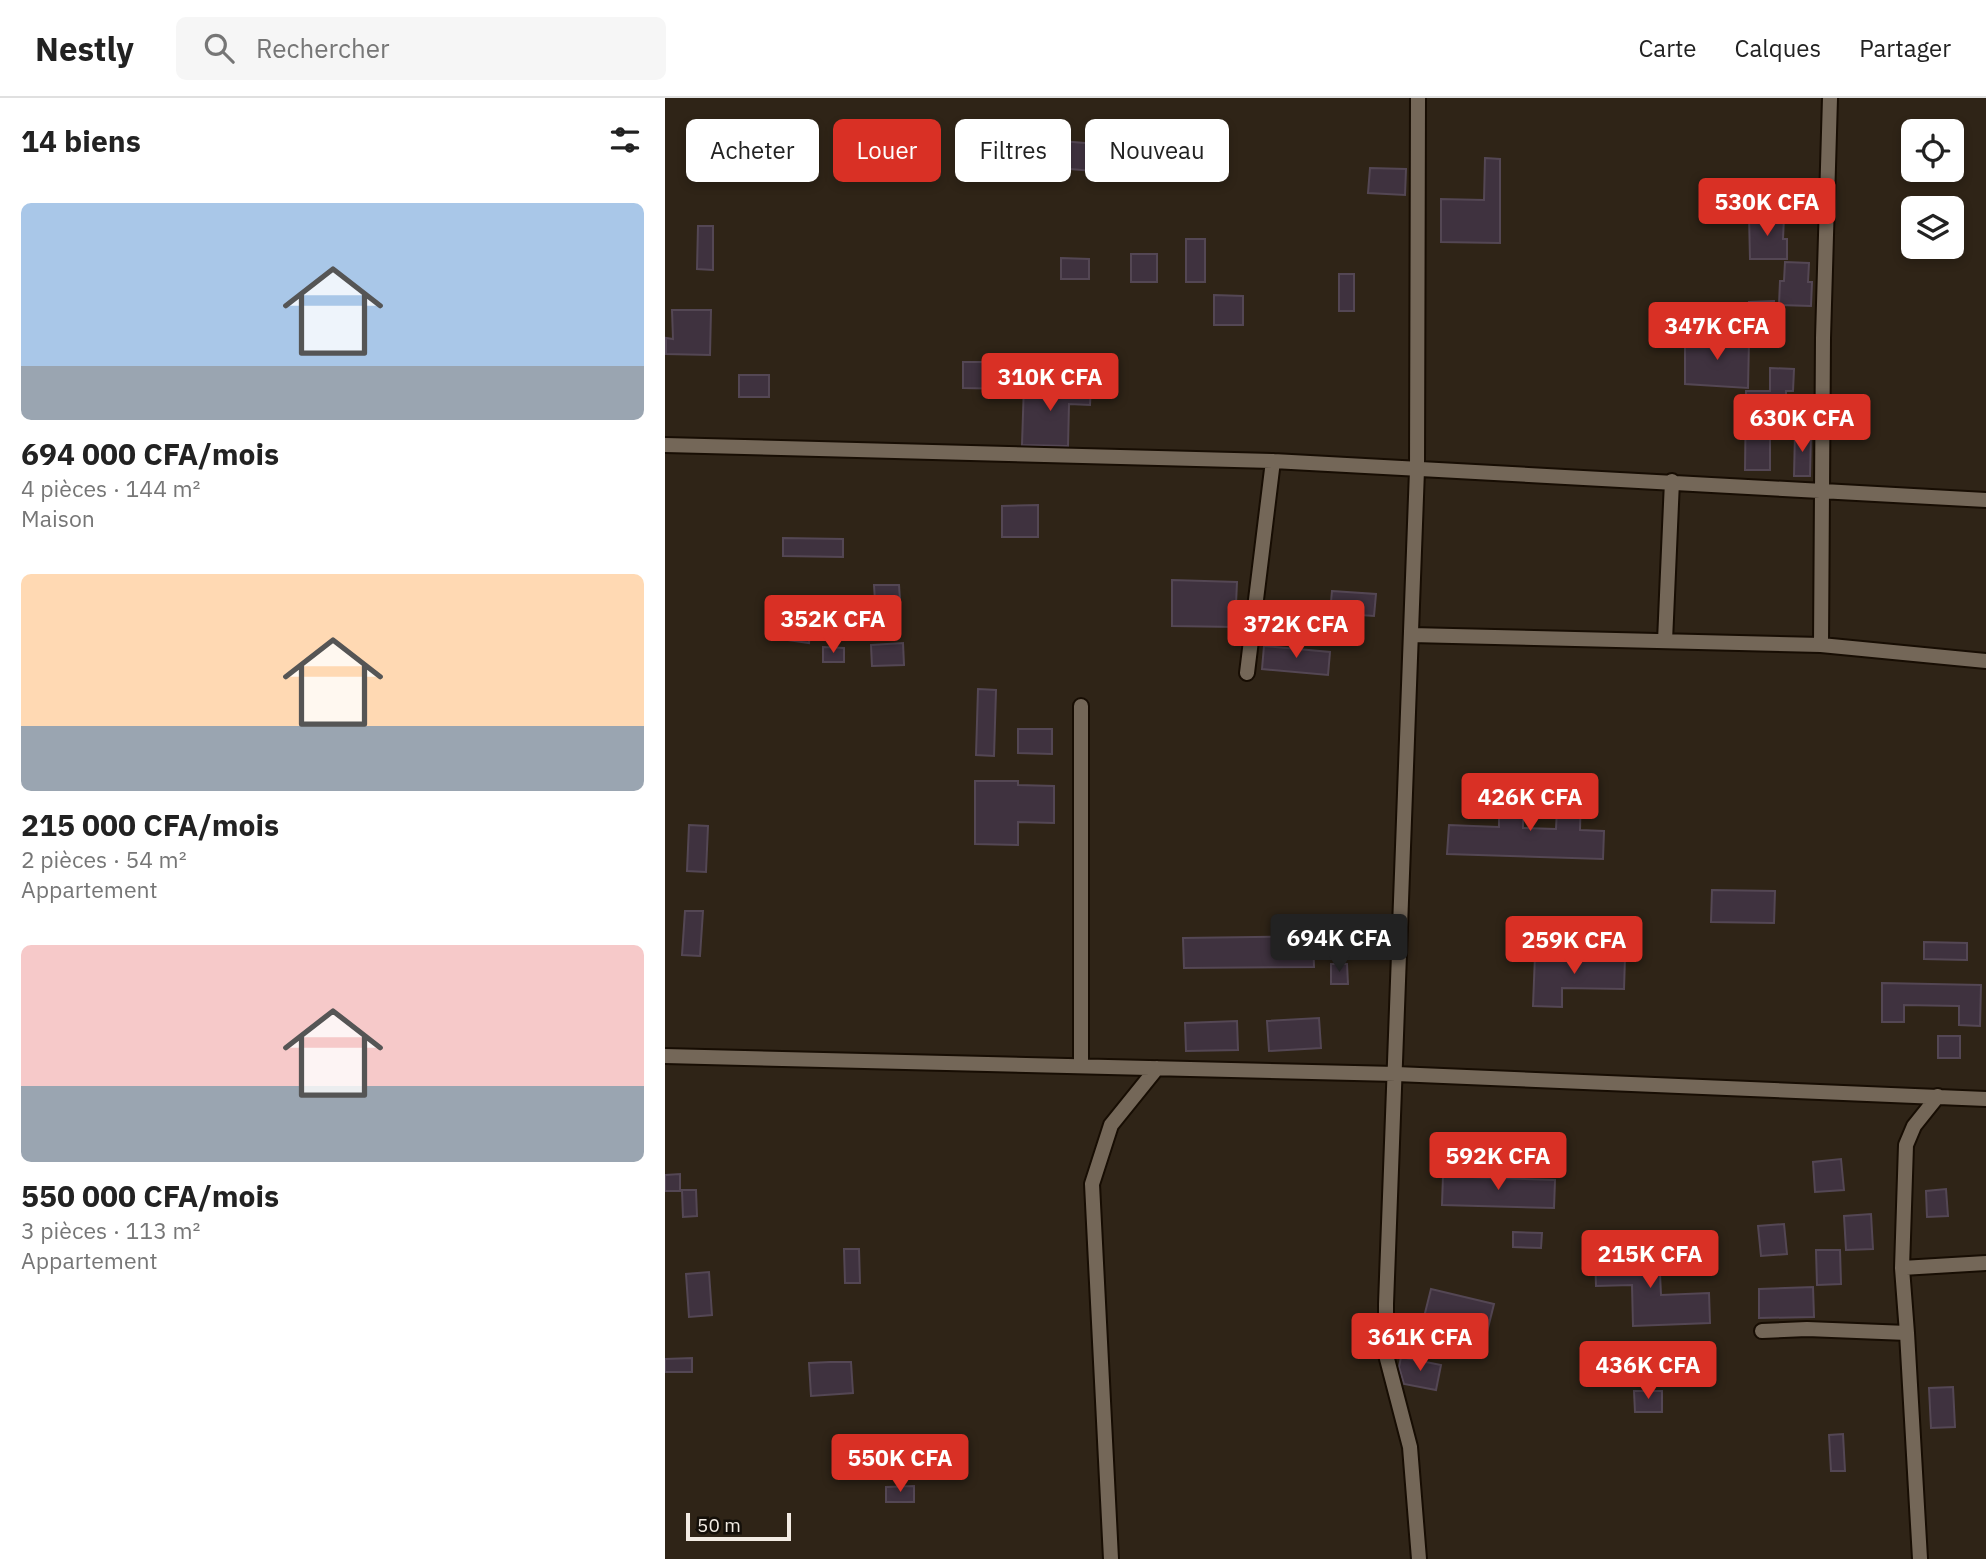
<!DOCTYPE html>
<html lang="fr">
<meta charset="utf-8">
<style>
body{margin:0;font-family:"IBM Plex Sans",sans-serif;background:#f6f6f6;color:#222;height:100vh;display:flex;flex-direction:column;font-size:26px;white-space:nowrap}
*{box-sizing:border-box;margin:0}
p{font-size:23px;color:#767676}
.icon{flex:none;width:38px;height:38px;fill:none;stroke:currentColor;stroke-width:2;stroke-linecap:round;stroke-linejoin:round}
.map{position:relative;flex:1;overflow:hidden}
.drawer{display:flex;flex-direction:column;background:#fff;width:665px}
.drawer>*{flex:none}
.banner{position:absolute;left:21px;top:21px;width:665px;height:63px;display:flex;gap:14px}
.tools{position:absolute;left:1236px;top:21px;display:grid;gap:14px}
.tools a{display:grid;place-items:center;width:63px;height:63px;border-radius:10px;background:#fff;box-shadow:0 4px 10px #0003;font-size:35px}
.scale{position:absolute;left:21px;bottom:18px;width:105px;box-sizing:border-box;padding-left:7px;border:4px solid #f3ece4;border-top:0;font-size:19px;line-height:24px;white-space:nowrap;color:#f3ece4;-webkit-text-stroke:5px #140f09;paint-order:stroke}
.price{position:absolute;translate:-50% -60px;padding:0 16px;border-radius:7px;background:#d93025;color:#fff;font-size:23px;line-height:46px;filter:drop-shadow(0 2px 4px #0008)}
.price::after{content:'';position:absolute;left:50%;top:42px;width:21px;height:16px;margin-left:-10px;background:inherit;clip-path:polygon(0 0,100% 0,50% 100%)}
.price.on{background:#222;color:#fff}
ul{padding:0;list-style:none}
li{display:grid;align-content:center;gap:14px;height:371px;padding:0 21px}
li span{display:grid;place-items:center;height:217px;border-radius:10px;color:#555}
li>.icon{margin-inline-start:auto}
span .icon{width:126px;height:126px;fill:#fffc;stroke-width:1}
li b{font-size:30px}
h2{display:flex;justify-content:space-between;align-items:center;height:84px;padding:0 21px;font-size:30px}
.tag{padding:0 24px;border-radius:10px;background:#fff;box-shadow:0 4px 10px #0003;font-size:24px;line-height:63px}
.tag.on{background:#d93025;color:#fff}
header{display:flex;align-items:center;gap:42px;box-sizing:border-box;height:98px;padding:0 35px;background:#fff;border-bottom:2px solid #e0e0e0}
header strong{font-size:33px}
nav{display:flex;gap:38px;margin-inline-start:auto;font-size:24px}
.search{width:490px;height:63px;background:#f6f6f6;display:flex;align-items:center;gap:18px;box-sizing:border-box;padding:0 24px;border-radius:10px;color:#767676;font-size:26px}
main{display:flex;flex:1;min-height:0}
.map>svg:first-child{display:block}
.building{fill:#3f323f;stroke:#544754;stroke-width:2}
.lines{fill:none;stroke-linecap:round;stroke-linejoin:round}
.minor-casing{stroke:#170d03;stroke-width:18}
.minor{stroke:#746758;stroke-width:14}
</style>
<header>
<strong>Nestly</strong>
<div class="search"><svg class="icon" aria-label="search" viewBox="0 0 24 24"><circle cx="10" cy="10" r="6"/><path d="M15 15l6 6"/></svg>Rechercher</div>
<nav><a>Carte</a><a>Calques</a><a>Partager</a></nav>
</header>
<main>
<section class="drawer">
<h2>14 biens<svg class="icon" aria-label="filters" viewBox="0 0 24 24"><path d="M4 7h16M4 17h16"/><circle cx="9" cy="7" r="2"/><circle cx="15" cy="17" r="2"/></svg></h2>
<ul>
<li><span style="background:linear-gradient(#a9c7e8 75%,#9aa5b1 0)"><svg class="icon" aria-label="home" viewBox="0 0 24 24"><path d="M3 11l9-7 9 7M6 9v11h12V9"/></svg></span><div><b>694 000 CFA/mois</b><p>4 pièces · 144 m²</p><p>Maison</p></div></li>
<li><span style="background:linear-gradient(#ffd9b3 70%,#9aa5b1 0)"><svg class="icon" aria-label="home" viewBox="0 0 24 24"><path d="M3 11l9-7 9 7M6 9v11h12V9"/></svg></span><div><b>215 000 CFA/mois</b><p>2 pièces · 54 m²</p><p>Appartement</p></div></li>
<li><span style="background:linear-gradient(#f6c9c9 65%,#9aa5b1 0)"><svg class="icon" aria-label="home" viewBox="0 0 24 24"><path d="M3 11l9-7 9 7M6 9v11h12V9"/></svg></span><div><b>550 000 CFA/mois</b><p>3 pièces · 113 m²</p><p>Appartement</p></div></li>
</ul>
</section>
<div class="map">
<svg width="1321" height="1461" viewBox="0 0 1321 1461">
<rect width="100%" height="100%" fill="#2f2417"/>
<path class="building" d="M359 40 554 56 552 83 356 67Z
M820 60 835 61V145L776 144V101L819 102Z
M705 70 741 71 740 97 703 95Z
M1084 117 1119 119 1118 141H1122V161H1085Z
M33 128H48V172L32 171Z
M521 141H540V184H521Z
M466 156H492V184H466Z
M396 160 424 161V181H396Z
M1120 164 1144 165 1143 184H1147L1146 208 1114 207 1115 183H1119Z
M674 176H689V213H674Z
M549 197 578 198V227H549Z
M1109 203V245H1085L1084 204Z
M7 212H46L45 257 1 256V240L8 241Z
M1020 240 1084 242 1083 290 1020 286Z
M298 264H346L345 291 298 290Z
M1105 270 1129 271 1128 293H1121V312H1105V372H1080L1081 293H1105Z
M74 277H104V299H74Z
M359 286 426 288 425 307 404 306 403 348 357 347Z
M1130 334 1146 335 1145 378H1129Z
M373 407V439H337V408Z
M118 440 178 441V459L118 458Z
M507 482 572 484 570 529 507 528Z
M209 487H234L235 502 210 503Z
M667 493 711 496 709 518 665 515Z
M125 522 146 524 144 545 122 542Z
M238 545 239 567 207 568 206 547Z
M599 548 665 554 663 577 597 571Z
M158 549 179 550V564H158Z
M313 591 331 592 329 658 311 657Z
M353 631H387V656L353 655Z
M310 683H353V687L389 688V725L353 724V747L310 746Z
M834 691H858V730L891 731 893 692 916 693 915 732 939 733 938 761 782 756 784 727 834 729Z
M24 727 43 728 41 774 22 773Z
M1047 792 1110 793 1109 825 1046 824Z
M20 813H38L35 858 17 857Z
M648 838 649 869 519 870 518 840Z
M1259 844 1302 845V862L1259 861Z
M870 857 960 859 959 891 897 890V909L868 908Z
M666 866H682L683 886H666Z
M1217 885 1316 887 1315 928 1294 927V908L1239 907V924H1217Z
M654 920 656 950 604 953 602 923Z
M572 923 573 952 521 953 520 925Z
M1273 938H1295V960H1273Z
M1176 1061 1179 1092 1150 1094 1148 1064Z
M15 1076V1093H0V1077Z
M778 1078 890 1082 889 1110 777 1107Z
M1281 1091 1283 1118 1262 1119 1261 1093Z
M17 1092H31L32 1118 18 1119Z
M1206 1116 1208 1151 1181 1152 1179 1118Z
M1119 1126 1122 1156 1096 1158 1093 1128Z
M848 1134 877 1135 876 1150 848 1149Z
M179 1151H194L195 1185H180Z
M1151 1152H1175L1176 1186 1152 1187Z
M951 1154H994L996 1197 1044 1195 1045 1225 968 1228 967 1187 931 1188 930 1155Z
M44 1174 47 1217 24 1219 21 1176Z
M1148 1189 1149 1219 1094 1220V1191Z
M766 1191 829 1206 822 1234 759 1219Z
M736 1259 776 1267 771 1292 739 1286 734 1269Z
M27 1260V1274H0V1261Z
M165 1264H186L188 1295 146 1298 144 1265Z
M1288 1289 1290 1329 1266 1330 1264 1290Z
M969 1293H997V1314H970Z
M1178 1336 1180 1373H1166L1164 1337Z
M249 1388V1404H221V1389Z"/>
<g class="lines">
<g class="minor-casing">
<path id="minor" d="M753 0 752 372 721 1206V1257L745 1349 754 1461
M0 347 608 363 1321 402
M746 537 1156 547 1321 563
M1000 543 1007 383
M1156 547 1158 240 1165 0
M582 575 608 363
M0 958 731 976 1321 1001
M416 967V608
M1237 1170 1321 1165
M1097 1233 1142 1231 1242 1235 1237 1170 1241 1047 1249 1028 1273 998
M1242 1235 1255 1461
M446 1461 427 1086 446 1027 492 970"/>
</g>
<use href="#minor" class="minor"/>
</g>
</svg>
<div class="tools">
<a><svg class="icon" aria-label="locate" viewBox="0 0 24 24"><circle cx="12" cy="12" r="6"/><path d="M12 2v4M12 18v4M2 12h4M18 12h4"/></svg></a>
<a><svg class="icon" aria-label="layers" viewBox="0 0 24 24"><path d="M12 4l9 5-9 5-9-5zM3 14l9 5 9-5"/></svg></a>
</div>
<div class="scale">50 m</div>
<b class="price" style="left:1102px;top:140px">530K CFA</b>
<b class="price" style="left:1052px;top:264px">347K CFA</b>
<b class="price" style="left:385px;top:315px">310K CFA</b>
<b class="price" style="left:1137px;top:356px">630K CFA</b>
<b class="price" style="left:168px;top:557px">352K CFA</b>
<b class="price" style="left:631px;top:562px">372K CFA</b>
<b class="price" style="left:865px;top:735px">426K CFA</b>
<b class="price on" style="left:674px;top:876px">694K CFA</b>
<b class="price" style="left:909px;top:878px">259K CFA</b>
<b class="price" style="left:833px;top:1094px">592K CFA</b>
<b class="price" style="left:985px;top:1192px">215K CFA</b>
<b class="price" style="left:755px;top:1275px">361K CFA</b>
<b class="price" style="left:983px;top:1303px">436K CFA</b>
<b class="price" style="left:235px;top:1396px">550K CFA</b>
<div class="banner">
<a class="tag">Acheter</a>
<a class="tag on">Louer</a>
<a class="tag">Filtres</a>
<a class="tag">Nouveau</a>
</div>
</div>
</main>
